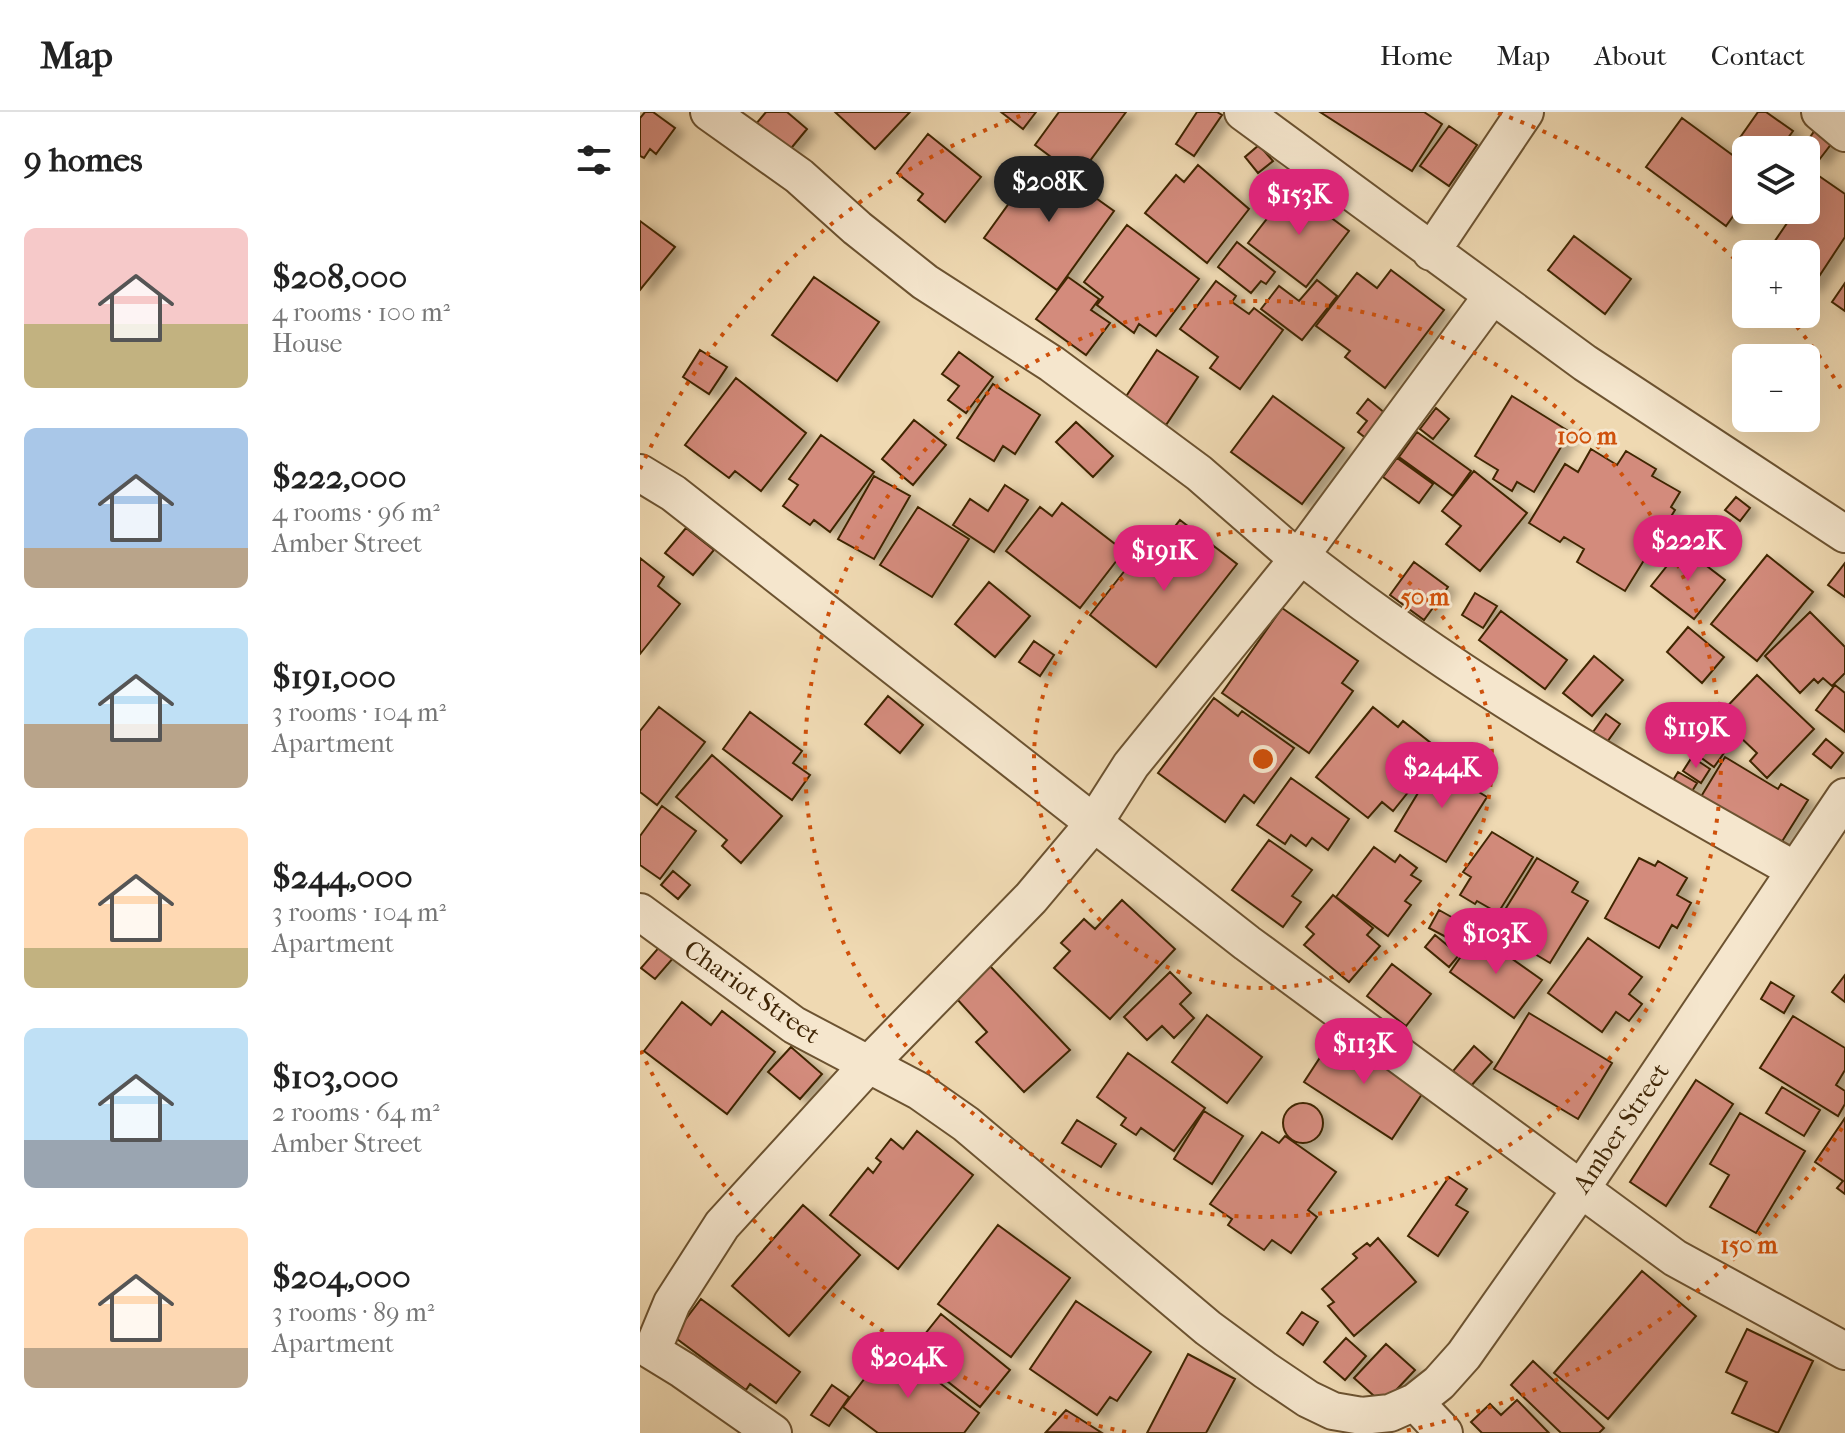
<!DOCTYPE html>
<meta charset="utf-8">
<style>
body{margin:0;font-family:"IM FELL French Canon",serif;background:#f2f2f2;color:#222;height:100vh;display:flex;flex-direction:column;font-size:30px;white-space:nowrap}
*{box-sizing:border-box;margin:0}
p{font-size:26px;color:#767676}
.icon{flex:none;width:44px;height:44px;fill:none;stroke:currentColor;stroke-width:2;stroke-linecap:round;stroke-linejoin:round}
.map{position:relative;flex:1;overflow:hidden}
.panel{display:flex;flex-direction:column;background:#fff;width:640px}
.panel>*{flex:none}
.controls{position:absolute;left:1092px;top:24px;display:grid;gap:16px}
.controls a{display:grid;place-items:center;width:88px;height:88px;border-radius:12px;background:#fff;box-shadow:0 8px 32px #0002;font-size:40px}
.price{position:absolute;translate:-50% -68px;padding:0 18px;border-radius:28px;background:#db2777;color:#fff;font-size:26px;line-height:52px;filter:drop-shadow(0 2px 4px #0008)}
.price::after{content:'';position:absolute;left:50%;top:48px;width:24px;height:18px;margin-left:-12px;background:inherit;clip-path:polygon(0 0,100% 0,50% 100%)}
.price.current{background:#222;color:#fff}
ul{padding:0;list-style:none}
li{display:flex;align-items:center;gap:24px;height:200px;padding:0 24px}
li span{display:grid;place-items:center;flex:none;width:224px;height:160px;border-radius:12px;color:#555}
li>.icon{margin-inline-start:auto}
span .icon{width:96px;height:96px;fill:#fffc;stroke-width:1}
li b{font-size:34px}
h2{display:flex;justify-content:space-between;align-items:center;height:96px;padding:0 24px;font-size:34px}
header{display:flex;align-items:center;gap:48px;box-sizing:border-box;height:112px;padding:0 40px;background:#fff;border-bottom:2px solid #e0e0e0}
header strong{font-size:38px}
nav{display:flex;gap:44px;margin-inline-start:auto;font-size:28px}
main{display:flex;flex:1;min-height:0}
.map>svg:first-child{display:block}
.building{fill:#d38b7b;stroke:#402606;stroke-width:2;filter:url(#shadow)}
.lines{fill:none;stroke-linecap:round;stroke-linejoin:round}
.minor-casing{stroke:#6c5331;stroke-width:40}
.minor{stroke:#f5e6cd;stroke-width:36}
.ring{fill:none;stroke:#cf510b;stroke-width:4;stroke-dasharray:4 8}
.labels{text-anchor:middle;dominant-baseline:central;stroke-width:6;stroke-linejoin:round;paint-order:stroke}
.street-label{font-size:26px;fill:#402606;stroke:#f5e6cd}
.centre{fill:#cf510b;stroke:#f5e6cd;stroke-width:4}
.ring-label{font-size:24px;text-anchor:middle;font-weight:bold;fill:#cf510b;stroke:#f5e6cd;stroke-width:6;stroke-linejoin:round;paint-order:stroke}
</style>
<header>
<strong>Map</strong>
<nav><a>Home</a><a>Map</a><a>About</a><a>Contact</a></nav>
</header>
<main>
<section class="panel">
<h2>9 homes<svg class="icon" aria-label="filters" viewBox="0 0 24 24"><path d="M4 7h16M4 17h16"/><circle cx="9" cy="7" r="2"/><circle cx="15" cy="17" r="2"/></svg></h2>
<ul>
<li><span style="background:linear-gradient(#f6c9c9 60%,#c2b280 0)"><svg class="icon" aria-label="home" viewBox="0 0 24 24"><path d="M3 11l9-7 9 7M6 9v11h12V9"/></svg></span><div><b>$208,000</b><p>4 rooms · 100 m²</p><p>House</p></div></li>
<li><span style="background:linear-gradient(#a9c7e8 75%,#b9a48a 0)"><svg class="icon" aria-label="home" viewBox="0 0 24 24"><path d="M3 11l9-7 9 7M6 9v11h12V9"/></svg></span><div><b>$222,000</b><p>4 rooms · 96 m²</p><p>Amber Street</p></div></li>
<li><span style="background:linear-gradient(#bfe0f5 60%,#b9a48a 0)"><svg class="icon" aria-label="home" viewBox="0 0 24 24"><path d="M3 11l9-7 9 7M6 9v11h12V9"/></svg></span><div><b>$191,000</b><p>3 rooms · 104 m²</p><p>Apartment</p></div></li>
<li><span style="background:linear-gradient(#ffd9b3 75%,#c2b280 0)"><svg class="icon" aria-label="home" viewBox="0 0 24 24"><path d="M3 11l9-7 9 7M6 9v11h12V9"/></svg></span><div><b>$244,000</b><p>3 rooms · 104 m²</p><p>Apartment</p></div></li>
<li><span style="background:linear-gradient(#bfe0f5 70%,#9aa5b1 0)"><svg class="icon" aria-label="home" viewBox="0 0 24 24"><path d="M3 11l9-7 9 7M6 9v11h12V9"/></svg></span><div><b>$103,000</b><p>2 rooms · 64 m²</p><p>Amber Street</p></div></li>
<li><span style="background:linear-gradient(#ffd9b3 75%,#b9a48a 0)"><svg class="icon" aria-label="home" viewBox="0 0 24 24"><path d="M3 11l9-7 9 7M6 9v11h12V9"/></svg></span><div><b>$204,000</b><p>3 rooms · 89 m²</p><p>Apartment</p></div></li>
</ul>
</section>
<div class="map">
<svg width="1205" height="1321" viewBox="0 0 1205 1321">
<defs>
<filter id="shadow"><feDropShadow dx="9" dy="5" stdDeviation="4" flood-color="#0004"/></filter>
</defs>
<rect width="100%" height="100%" fill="#efd9b2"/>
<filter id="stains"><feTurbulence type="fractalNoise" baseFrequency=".0025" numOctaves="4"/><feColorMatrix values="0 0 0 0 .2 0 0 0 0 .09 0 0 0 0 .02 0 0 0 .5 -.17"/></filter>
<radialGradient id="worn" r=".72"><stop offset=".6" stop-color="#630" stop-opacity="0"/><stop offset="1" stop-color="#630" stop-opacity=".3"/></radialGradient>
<path class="building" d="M5 0H13L35 16 16 42 10 37 4 46 0 44V6Z
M126 0H147L167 17 148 40 115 13Z
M195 0H270L235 37Z
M361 0H396L383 17Z
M419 0H486L438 65 395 33Z
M557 0H577L582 3 554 44 536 32Z
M680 0H784L802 12 772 59Z
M1118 0H1126L1153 19 1139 38H1116L1099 27Z
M1042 6 1106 53V86L1086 114 1006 55Z
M809 14 837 33 809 74 780 54Z
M1175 18 1192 31 1179 48 1162 37Z
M288 22 341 65 305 110 278 88 283 82 257 61Z
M619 33 633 49 618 61 605 45Z
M401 47 474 99 417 178 344 126Z
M558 53 609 97 567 151 505 101 536 63 544 70Z
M1179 64 1205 82V125L1172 175 1166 171V142H1126L1156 98H1166V83Z
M651 76 709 119 666 175 608 131Z
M0 109 35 135 0 178Z
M487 113 559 167 516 224 499 212 494 221 457 193 463 185 444 170Z
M934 124 991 167 965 202 908 158Z
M597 130 635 160 626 172 621 169 611 181 578 155Z
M751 158 804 198 745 276 705 245 710 239 676 214 717 161 737 176Z
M174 165 239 210 197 269 132 223Z
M428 165 459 187 451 198 470 211 446 243 396 207Z
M677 168 697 184 662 228 621 197 639 174 659 189Z
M576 169 596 184 592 190 609 202 614 196 643 218 600 277 570 256 578 245 540 217Z
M1205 171V199L1192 190Z
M60 238 87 255 69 282 43 265Z
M517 238 558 265 526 313 485 286Z
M319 240 353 265 326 301 308 288 319 274 302 262Z
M96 266 166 321 121 379 95 359 89 366 45 333Z
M353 272 400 303 375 342 363 334 354 349 317 326Z
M633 284 704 336 662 392 591 340Z
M872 284 930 320 894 380 877 370 872 379 853 367 858 358 835 344Z
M728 287 746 302 732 331 718 320 727 309 717 301Z
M796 296 809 307 793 327 780 317Z
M274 308 306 333 273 373 242 347Z
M436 310 473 344 453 365 416 330Z
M777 320 831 359 813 384 759 345Z
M181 323 234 360 190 420 174 408 170 413 143 394 158 373 149 367Z
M951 337 977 353 986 339 1016 357 1012 364 1040 380 1031 395 1035 398 985 479 937 450 944 437 924 425 920 430 889 411 925 352 938 360Z
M757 346 793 372 779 391 743 365Z
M834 359 887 401 840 459 806 432 821 414 802 399Z
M234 364 270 384 234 447 198 427Z
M365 373 388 388 354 440 313 413 330 387 348 399Z
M1096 385 1110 396 1100 409 1085 398Z
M422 391 484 439 440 496 366 439 400 395 412 404Z
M278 395 329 427 292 485 240 453Z
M540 408 597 452 516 555 450 503 497 443 507 450Z
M46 416 74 438 53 463 25 441Z
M1042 435 1085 468 1054 507 1011 474Z
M1127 443 1173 480 1117 549 1071 512Z
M0 446 24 465 18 474 40 492 0 542Z
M774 450 808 475 784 508 750 483Z
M1205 451V485L1188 473Z
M349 470 390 504 355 545 315 512Z
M835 481 857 494 843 516 822 503Z
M642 496 718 549 702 571 713 579 669 641 582 581Z
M861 499 927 548 905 577 839 528Z
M1170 500 1205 535V561L1192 574 1183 566 1178 571 1174 567 1160 581 1125 544Z
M1048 515 1084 545 1062 571 1027 540Z
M394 529 414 543 400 564 379 550Z
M954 544 983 568 952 604 923 581Z
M1117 563 1174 617 1127 666 1110 649 1117 641 1078 604Z
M1195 573 1205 581V620L1176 598Z
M248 584 283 613 260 641 225 612Z
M574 586 598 604 602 599 654 636 614 691 604 683 585 710 518 661Z
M19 595 65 630 17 693 0 680V619Z
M733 595 758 615 763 609 801 639 753 699 742 690 728 706 676 665Z
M110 600 162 639 153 651 170 663 152 688 83 637Z
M966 602 980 612 962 637 948 627Z
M1078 612 1096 624 1074 655 1056 642Z
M1186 627 1203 641 1191 656 1173 642Z
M72 643 142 704 101 751 82 734 87 728 36 685Z
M801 643 830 661 824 671 847 685 806 750 755 719Z
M1052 645 1070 657 1061 671 1043 659Z
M1085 645 1138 677 1141 672 1168 688 1138 736 1059 688Z
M1038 660 1057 671 1051 681 1032 670Z
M651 666 709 707 688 738 672 726 666 734 651 723 645 732 617 713Z
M22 694 56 719 20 767 0 753V724Z
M852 720 893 745 858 801 837 789 835 792 820 783 831 765 823 760Z
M629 728 672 758 652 784 661 790 643 815 592 778Z
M734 735 755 750 760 743 777 756 771 763 781 769 765 789 771 793 748 824 696 785Z
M897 746 938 770 932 780 948 789 910 851 853 817Z
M999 746 1015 754 1018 749 1047 766 1037 783 1051 791 1037 816 1032 813 1019 836 965 806Z
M33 759 50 773 38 787 21 773Z
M693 783 733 816 727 823 740 834 709 870 664 833 674 822 666 815Z
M482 788 535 837 470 907 414 856 430 839 421 831 444 807 455 817Z
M799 798 831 816 821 833 789 816Z
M837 822 902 868 874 906 810 860Z
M795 823 819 843 809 855 785 835Z
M948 826 1002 865 989 882 1002 892 989 909 976 900 962 920 908 881Z
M21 833 35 844 15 867 1 856Z
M752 852 791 882 766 914 727 884Z
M350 854 430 938 384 980 336 930 347 920 316 886Z
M530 860 551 881 540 892 554 906 534 926 522 914 507 928 484 905Z
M1205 863V890L1192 880Z
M1131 870 1154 884 1144 901 1121 887Z
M42 890 71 913 82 899 135 940 87 1002 4 939Z
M889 901 972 951 938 1007 854 957Z
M567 903 622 945 587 991 532 950Z
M1153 904 1205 936V958L1196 973 1205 979V992L1198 1004 1120 956Z
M696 921 784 979 752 1027 664 970Z
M834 934 852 950 831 974 813 959Z
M151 935 182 962 160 987 128 960Z
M488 941 565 996 534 1039 501 1016 496 1023 481 1013 486 1006 457 985Z
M1056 968 1093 992 1026 1094 990 1070Z
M1142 975 1180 998 1164 1024 1126 1001Z
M643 1011a20 20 0 1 1 40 0a20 20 0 1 1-40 0Z
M564 999 603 1024 572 1072 534 1047Z
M1100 1001 1165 1039 1116 1121 1070 1095 1089 1063 1070 1052Z
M1205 1006V1082L1197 1076 1203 1069 1175 1050Z
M437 1008 476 1032 461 1055 422 1031Z
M277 1019 333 1063 258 1157 190 1103 228 1056 233 1061 241 1050 236 1046 251 1027 263 1037Z
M622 1020 639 1031 645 1024 696 1060 668 1098 677 1105 651 1141 632 1128 624 1138 588 1113 592 1107 570 1092Z
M809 1065 827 1077 816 1093 828 1100 798 1144 768 1124Z
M163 1093 220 1143 149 1224 92 1174Z
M358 1113 430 1166 371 1245 298 1192Z
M738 1126 776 1170 714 1224 688 1194 694 1190 682 1177 717 1146 713 1142 727 1131 730 1134Z
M1002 1159 1056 1204 968 1307 914 1261Z
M61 1187 160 1260 136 1291 110 1272 106 1278 33 1224Z
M436 1189 511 1240 477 1289 470 1285 457 1303 390 1257Z
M662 1200 678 1210 663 1233 647 1221Z
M301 1202 370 1258 340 1295 293 1258 299 1250 277 1232Z
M1107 1217 1173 1249 1138 1321 1092 1301 1107 1270 1086 1260Z
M706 1226 726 1244 705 1268 684 1250Z
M746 1232 775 1258 743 1292 714 1266Z
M250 1233 339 1301 324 1321H238L203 1295Z
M548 1242 595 1267 566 1321H507Z
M893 1249 964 1316 959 1321H921L871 1273Z
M192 1273 209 1285 189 1314 171 1303Z
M877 1288 909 1321H842L831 1310 850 1292 861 1303Z
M426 1298 462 1321 406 1320Z"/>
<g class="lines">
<g class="minor-casing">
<path id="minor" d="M69 0 159 64 217 116 285 170 412 252 559 361 658 447 673 453C824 570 988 665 1155 758
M603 0 945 251 1205 422
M1180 0 1205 21
M791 140 885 0
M0 361 33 381 607 831 941 1077 1035 1146 1205 1239
M0 800 154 913 279 979 326 1012 568 1216 625 1258 668 1287 693 1299 722 1304 750 1301 775 1290 799 1271 824 1243 941 1077 1205 685
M775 1290 804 1321
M133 1321 43 1258 12 1239 32 1191 82 1113 229 952 391 786 454 711 491 653 658 447 852 184"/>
</g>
<use href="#minor" class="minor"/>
</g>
<g class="ring">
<circle cx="623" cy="647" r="229"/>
<circle cx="623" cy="647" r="458"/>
<path d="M1202 1016A687 687 0 0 1 760 1320M486 1320A687 687 0 0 1 0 937M0 357A687 687 0 0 1 388 1M858 1A687 687 0 0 1 1105 157M1149 205A687 687 0 0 1 1202 278"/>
</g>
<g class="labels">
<g class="street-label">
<text transform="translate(112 880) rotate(35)">Chariot Street</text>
<text transform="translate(981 1016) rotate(-56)">Amber Street</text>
</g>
</g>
<circle cx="623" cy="647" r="12" class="centre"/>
<g class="ring-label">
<text x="947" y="332">100 m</text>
<text x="785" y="493">50 m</text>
<text x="1109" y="1141">150 m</text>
</g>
<rect width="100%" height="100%" filter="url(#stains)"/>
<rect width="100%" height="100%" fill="url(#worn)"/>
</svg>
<div class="controls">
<a><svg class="icon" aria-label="layers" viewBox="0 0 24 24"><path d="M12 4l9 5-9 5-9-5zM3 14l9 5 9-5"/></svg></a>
<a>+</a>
<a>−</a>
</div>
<b class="price current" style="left:409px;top:112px">$208K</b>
<b class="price" style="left:659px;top:125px">$153K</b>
<b class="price" style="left:1048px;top:471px">$222K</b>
<b class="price" style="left:524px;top:481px">$191K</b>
<b class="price" style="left:1056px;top:658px">$119K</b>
<b class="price" style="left:802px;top:698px">$244K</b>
<b class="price" style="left:856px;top:864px">$103K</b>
<b class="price" style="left:724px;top:974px">$113K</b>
<b class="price" style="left:268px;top:1288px">$204K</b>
</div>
</main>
